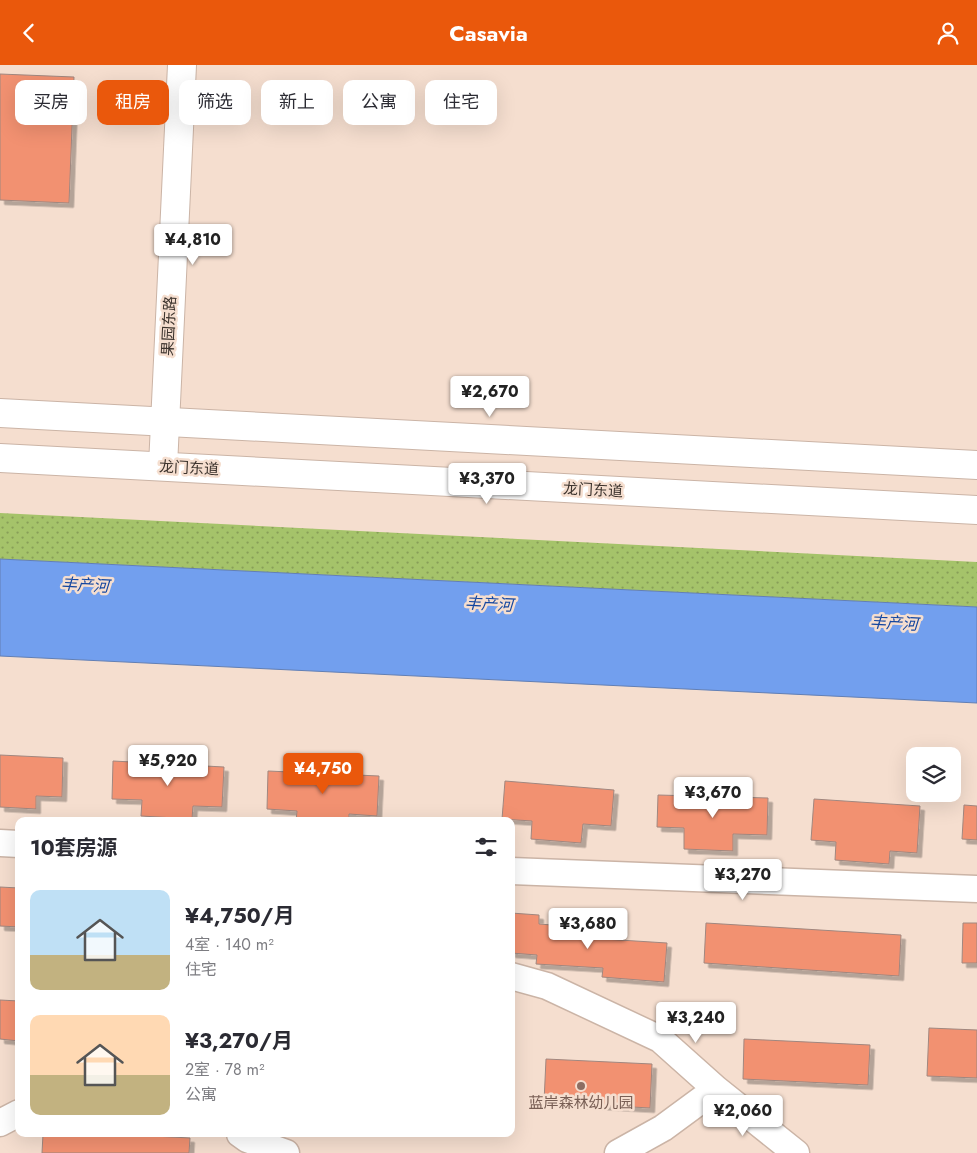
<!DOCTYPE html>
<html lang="zh">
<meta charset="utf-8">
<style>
body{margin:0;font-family:Jost,"Noto Sans SC",sans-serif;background:#f7f7f7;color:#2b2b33;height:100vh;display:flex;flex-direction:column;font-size:19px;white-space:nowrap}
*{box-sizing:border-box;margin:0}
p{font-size:16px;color:#7c7c81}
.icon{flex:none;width:28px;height:28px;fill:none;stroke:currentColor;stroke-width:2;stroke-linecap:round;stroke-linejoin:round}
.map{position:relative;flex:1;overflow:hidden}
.panel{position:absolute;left:15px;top:752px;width:500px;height:320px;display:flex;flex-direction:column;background:#fff;border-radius:10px;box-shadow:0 5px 20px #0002}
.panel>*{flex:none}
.hud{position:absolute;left:15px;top:15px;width:500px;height:45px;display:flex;gap:10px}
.fabs{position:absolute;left:906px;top:682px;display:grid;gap:10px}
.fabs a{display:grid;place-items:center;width:55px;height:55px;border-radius:10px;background:#fff;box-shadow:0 5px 20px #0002;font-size:25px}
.price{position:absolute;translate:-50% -42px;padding:0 11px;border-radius:5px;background:#fff;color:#222;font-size:16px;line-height:32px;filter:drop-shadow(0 1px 2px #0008)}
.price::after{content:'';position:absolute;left:50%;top:30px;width:15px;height:11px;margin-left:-8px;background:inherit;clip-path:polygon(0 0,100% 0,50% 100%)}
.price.active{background:#ea580c;color:#fff}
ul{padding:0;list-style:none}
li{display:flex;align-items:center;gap:15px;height:125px;padding:0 15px}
li span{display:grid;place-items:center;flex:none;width:140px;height:100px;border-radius:10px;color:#555}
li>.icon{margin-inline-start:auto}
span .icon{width:60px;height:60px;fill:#fffc;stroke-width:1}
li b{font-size:21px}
h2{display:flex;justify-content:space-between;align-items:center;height:60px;padding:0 15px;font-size:21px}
.chip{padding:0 18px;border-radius:10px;background:#fff;box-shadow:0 5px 20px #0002;font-size:18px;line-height:45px}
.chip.active{background:#ea580c;color:#fff}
header{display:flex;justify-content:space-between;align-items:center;height:65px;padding:0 15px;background:#ea580c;color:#fff;font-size:22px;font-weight:700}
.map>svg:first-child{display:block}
.grass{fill:url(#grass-dots)}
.water{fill:#729fee;stroke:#627fb4}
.building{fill:#f29171;stroke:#a0877f;filter:url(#shadow)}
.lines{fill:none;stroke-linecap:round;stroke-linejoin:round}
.minor-casing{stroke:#cbb4a6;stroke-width:29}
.tertiary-casing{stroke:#cbb4a6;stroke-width:30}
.secondary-casing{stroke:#cbb4a6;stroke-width:30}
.minor{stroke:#fff;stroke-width:26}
.tertiary{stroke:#fff;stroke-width:28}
.secondary{stroke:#fff;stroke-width:28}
.education-dot{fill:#8d6e63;stroke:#f5decf;stroke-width:2}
.labels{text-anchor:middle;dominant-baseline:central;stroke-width:5;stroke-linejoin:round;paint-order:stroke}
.street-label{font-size:15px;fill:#3d342e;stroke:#f5decf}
.education-label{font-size:15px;fill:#785e54;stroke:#f5decf}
.water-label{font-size:16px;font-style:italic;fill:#12459f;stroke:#f5decf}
</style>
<header><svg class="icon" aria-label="back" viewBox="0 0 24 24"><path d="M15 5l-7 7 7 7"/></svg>Casavia<svg class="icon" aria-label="person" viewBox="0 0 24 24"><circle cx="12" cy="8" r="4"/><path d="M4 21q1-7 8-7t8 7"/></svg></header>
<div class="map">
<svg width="977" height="1088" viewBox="0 0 977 1088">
<defs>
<pattern id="grass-dots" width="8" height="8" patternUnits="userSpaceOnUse" patternTransform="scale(1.25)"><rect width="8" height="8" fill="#a5c36a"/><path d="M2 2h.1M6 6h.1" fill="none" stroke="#889f58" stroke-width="1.8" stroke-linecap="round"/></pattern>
<filter id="shadow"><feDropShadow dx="4.5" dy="4.5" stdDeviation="0" flood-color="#0004"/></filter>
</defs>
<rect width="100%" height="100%" fill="#f5decf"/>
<path class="grass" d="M0 448 977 497V542L0 494Z"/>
<path class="water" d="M0 494 977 542V638L0 591Z"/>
<path class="building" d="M0 9 74 12 69 138 0 135Z
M0 690 63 693 62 732 36 731V744L0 742Z
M113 696 224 702 222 742 193 741 192 754 141 751 142 735 112 734Z
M268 706 379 711 377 751 349 749V756H296L297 746 267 744Z
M505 716 614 725 611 761 583 759 581 778 531 774 532 756 502 754Z
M658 730 768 733 767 770 733 769V786L684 784V763L657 762Z
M814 734 920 741 917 788 890 786 889 799 835 795 836 777 811 775Z
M964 740 977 741V775L962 774Z
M0 822 19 823V862L0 861Z
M511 848 539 850V859L605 864 604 874 667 878 664 917 602 912 603 903 536 899 537 890 511 888Z
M706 858 901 870 899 911 704 898Z
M963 858H977V898H962Z
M0 935 19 936V976L0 974Z
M929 963 977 965V1013L927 1011Z
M744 974 870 980 868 1020 743 1014Z
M546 994 652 999 650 1043 544 1037Z
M43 1069H117L190 1073 189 1088H42Z"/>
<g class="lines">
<g class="minor-casing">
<path id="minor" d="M0 778 19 779
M511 806 977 824
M511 911 547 921 660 974 716 1024 663 1063 618 1088
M716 1024 796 1088
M0 1058 19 1048
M240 1069 247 1074 286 1088"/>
</g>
<g class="tertiary-casing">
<path id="tertiary" d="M163 401 182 0"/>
</g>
<g class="secondary-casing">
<path id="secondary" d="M0 348 977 400
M0 393 977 445"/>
</g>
<use href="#minor" class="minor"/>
<use href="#tertiary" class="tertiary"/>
<use href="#secondary" class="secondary"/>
</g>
<circle class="education-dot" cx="581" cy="1021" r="5"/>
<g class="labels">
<g class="street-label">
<text transform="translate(169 261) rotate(-87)">果园东路</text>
<text transform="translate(189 403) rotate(3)">龙门东道</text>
<text transform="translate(593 425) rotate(3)">龙门东道</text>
</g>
<g class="education-label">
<text x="581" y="1038">蓝岸森林幼儿园</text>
</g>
<g class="water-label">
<text transform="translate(85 520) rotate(3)">丰产河</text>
<text transform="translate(489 539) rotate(3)">丰产河</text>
<text transform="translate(894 558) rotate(3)">丰产河</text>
</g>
</g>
</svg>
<div class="fabs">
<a><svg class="icon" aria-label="layers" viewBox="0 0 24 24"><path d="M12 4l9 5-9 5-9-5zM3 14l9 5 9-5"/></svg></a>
</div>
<b class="price" style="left:193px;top:201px">¥4,810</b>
<b class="price" style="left:490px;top:353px">¥2,670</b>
<b class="price" style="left:487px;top:440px">¥3,370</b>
<b class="price" style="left:168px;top:722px">¥5,920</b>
<b class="price active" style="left:323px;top:730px">¥4,750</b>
<b class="price" style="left:713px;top:754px">¥3,670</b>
<b class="price" style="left:743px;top:836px">¥3,270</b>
<b class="price" style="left:588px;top:885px">¥3,680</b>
<b class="price" style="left:696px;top:979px">¥3,240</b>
<b class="price" style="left:743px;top:1072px">¥2,060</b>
<div class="hud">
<a class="chip">买房</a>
<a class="chip active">租房</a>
<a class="chip">筛选</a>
<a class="chip">新上</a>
<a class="chip">公寓</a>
<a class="chip">住宅</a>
</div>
<section class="panel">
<h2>10套房源<svg class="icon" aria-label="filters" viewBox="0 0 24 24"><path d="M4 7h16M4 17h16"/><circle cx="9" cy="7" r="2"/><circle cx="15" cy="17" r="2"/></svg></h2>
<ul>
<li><span style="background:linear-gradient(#bfe0f5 65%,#c2b280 0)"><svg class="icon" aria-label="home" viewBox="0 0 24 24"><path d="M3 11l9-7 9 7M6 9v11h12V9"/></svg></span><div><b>¥4,750/月</b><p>4室 · 140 m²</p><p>住宅</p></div></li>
<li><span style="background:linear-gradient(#ffd9b3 60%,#c2b280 0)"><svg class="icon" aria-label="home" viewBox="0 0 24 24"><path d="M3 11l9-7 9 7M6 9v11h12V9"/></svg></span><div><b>¥3,270/月</b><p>2室 · 78 m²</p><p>公寓</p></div></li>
</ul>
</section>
</div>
